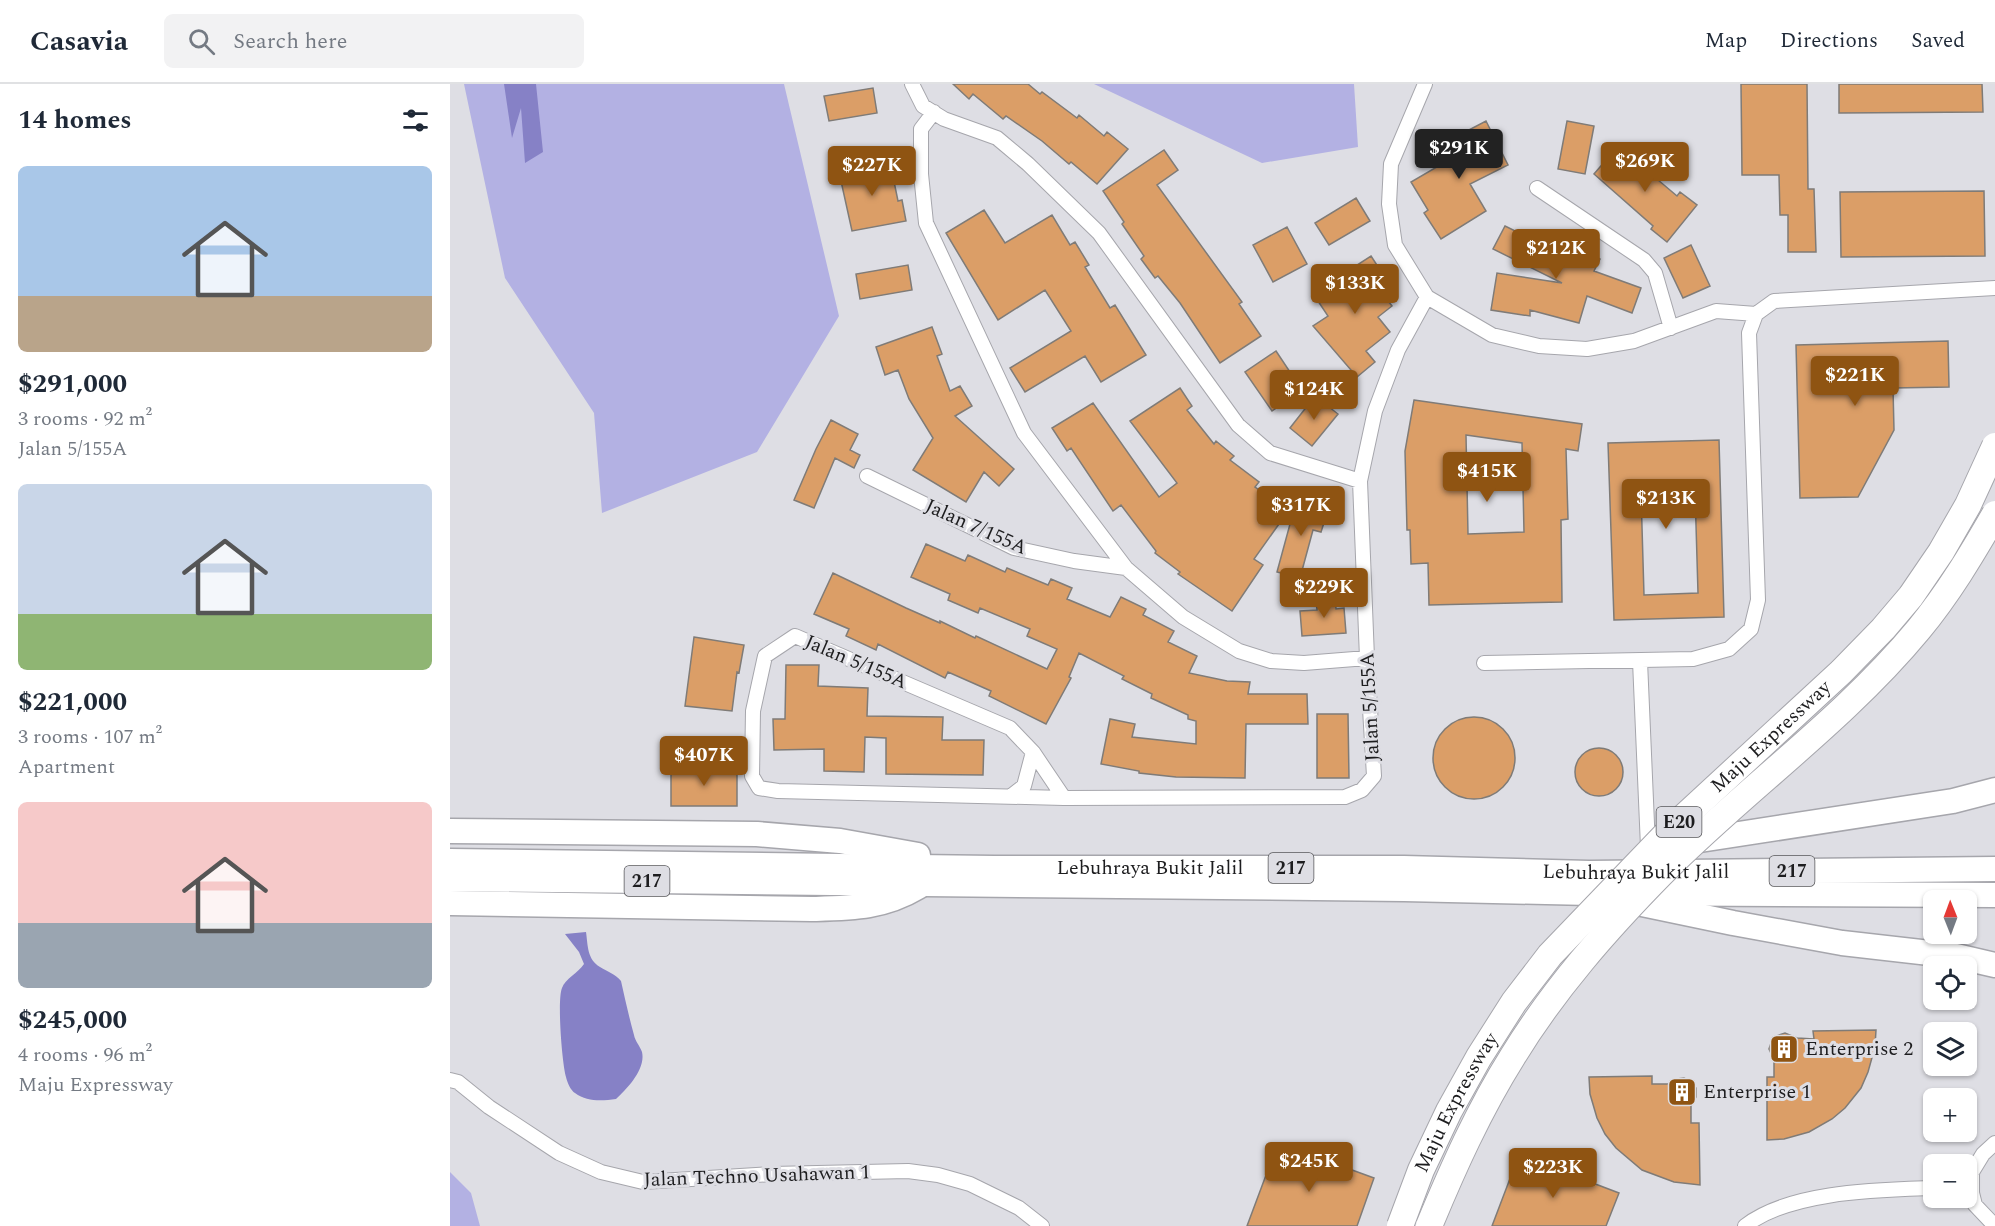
<!DOCTYPE html>
<meta charset="utf-8">
<style>
body{margin:0;font-family:Spectral,serif;background:#f2f2f3;color:#1f2937;height:100vh;display:flex;flex-direction:column;font-size:22px;white-space:nowrap}
*{box-sizing:border-box;margin:0}
p{font-size:20px;color:#747a83}
.icon{flex:none;width:33px;height:33px;fill:none;stroke:currentColor;stroke-width:2;stroke-linecap:round;stroke-linejoin:round}
.map{position:relative;flex:1;overflow:hidden}
.side{display:flex;flex-direction:column;background:#fff;width:450px}
.side>*{flex:none}
.needle{width:39px;rotate:359deg}
.tools{position:absolute;left:1473px;top:806px;display:grid;gap:12px}
.tools a{display:grid;place-items:center;width:54px;height:54px;border-radius:9px;background:#fff;box-shadow:0 2px 4px #0004;font-size:30px}
.price{position:absolute;translate:-50% -51px;padding:0 14px;border-radius:6px;background:#8f5412;color:#fff;font-size:20px;line-height:39px;filter:drop-shadow(0 2px 3px #0008)}
.price::after{content:'';position:absolute;left:50%;top:36px;width:18px;height:14px;margin-left:-9px;background:inherit;clip-path:polygon(0 0,100% 0,50% 100%)}
.price.current{background:#222;color:#fff}
ul{padding:0;list-style:none}
li{display:grid;align-content:center;gap:12px;height:318px;padding:0 18px}
li span{display:grid;place-items:center;height:186px;border-radius:9px;color:#555}
li>.icon{margin-inline-start:auto}
span .icon{width:108px;height:108px;fill:#fffc;stroke-width:1}
li b{font-size:26px}
h2{display:flex;justify-content:space-between;align-items:center;height:72px;padding:0 18px;font-size:26px}
header{display:flex;align-items:center;gap:36px;box-sizing:border-box;height:84px;padding:0 30px;background:#fff;border-bottom:2px solid #e0e1e3}
header strong{font-size:28px}
nav{display:flex;gap:33px;margin-inline-start:auto;font-size:21px}
.search{width:420px;height:54px;background:#f2f2f3;display:flex;align-items:center;gap:15px;box-sizing:border-box;padding:0 21px;border-radius:9px;color:#747a83;font-size:22px}
main{display:flex;flex:1;min-height:0}
.map>svg:first-child{display:block}
.green{fill:#b3b1e3}
.water{fill:#8681c6}
.building{fill:#db9e67;stroke:#7f7b77;stroke-width:1.5;fill-rule:evenodd}
.lines{fill:none;stroke-linecap:round;stroke-linejoin:round}
.minor-casing{stroke:#a6a6ac;stroke-width:16}
.trunk-casing{stroke:#a6a6ac;stroke-width:27}
.minor{stroke:#fff;stroke-width:14}
.trunk{stroke:#fff;stroke-width:24}
.motorway-bridge-casing{stroke:#a6a6ac;stroke-width:28;stroke-linecap:butt}
.motorway-bridge{stroke:#fff;stroke-width:26}
.labels{text-anchor:middle;dominant-baseline:central;stroke-width:6;stroke-linejoin:round;paint-order:stroke}
.shield{fill:#dedee4;stroke:#57575a;stroke-width:1.5}
.shield-label{font-size:18px;font-weight:bold;fill:#1d1d1f}
.street-label{font-size:20px;fill:#1d1d1f;stroke:#dedee4}
.poi-label{font-size:20px;fill:#1d1d1f;stroke:#dedee4;text-anchor:start}
</style>
<header>
<strong>Casavia</strong>
<div class="search"><svg class="icon" aria-label="search" viewBox="0 0 24 24"><circle cx="10" cy="10" r="6"/><path d="M15 15l6 6"/></svg>Search here</div>
<nav><a>Map</a><a>Directions</a><a>Saved</a></nav>
</header>
<main>
<section class="side">
<h2>14 homes<svg class="icon" aria-label="filters" viewBox="0 0 24 24"><path d="M4 7h16M4 17h16"/><circle cx="9" cy="7" r="2"/><circle cx="15" cy="17" r="2"/></svg></h2>
<ul>
<li><span style="background:linear-gradient(#a9c7e8 70%,#b9a48a 0)"><svg class="icon" aria-label="home" viewBox="0 0 24 24"><path d="M3 11l9-7 9 7M6 9v11h12V9"/></svg></span><div><b>$291,000</b><p>3 rooms · 92 m²</p><p>Jalan 5/155A</p></div></li>
<li><span style="background:linear-gradient(#c9d6e8 70%,#8fb573 0)"><svg class="icon" aria-label="home" viewBox="0 0 24 24"><path d="M3 11l9-7 9 7M6 9v11h12V9"/></svg></span><div><b>$221,000</b><p>3 rooms · 107 m²</p><p>Apartment</p></div></li>
<li><span style="background:linear-gradient(#f6c9c9 65%,#9aa5b1 0)"><svg class="icon" aria-label="home" viewBox="0 0 24 24"><path d="M3 11l9-7 9 7M6 9v11h12V9"/></svg></span><div><b>$245,000</b><p>4 rooms · 96 m²</p><p>Maju Expressway</p></div></li>
</ul>
</section>
<div class="map">
<svg width="1545" height="1142" viewBox="0 0 1545 1142">
<rect width="100%" height="100%" fill="#dedee4"/>
<path class="green" d="M14 0H334L389 232 307 368 152 429 144 329 55 194Z
M644 0H904L908 63 812 79Z
M0 1088 21 1109 30 1142H0Z"/>
<path class="water" d="M54 0H86L93 68 75 79 71 24 62 54Z
M136 848C138 862 137 875 150 883 158 888 165 890 171 897 175 915 179 933 184 951 185 957 190 962 192 968 196 985 177 1005 166 1015 152 1017 137 1018 125 1009 121 1007 117 998 116 993 112 979 107 916 112 904 115 895 128 889 134 880L129 868 115 850Z"/>
<path class="building" d="M503 0H578L590 10 592 8 627 34 629 31 654 52 657 48 678 65 647 100 621 78 619 80 592 57 556 32 553 35 523 10 519 15Z
M1291 0H1357L1358 105H1364L1366 168H1338V131H1330L1329 91H1292Z
M1389 0H1532L1533 28 1389 29Z
M423 4 427 29 379 37 374 12Z
M1036 37 1058 81 1020 100 1036 127 991 155 974 129 978 126 961 98 992 80 985 69 1015 52 1013 49Z
M1117 37 1144 42 1135 90 1108 85Z
M1169 61 1189 78 1188 79 1227 112 1230 108 1247 121 1217 158 1201 145 1203 142 1144 90Z
M714 66 728 86 707 101 792 218 789 220 811 252 770 279 730 219 708 192 705 194 691 175 694 172 672 140 674 138 653 107Z
M440 78 448 117 452 116 456 137 402 147 389 88Z
M1534 107 1535 172 1391 173 1390 108Z
M906 114 920 137 879 161 865 139Z
M534 126 555 159 602 131 620 161 625 158 639 181 635 183 660 224 665 221 696 271 651 298 635 272 575 308 560 284 621 247 595 206 548 236 496 149Z
M1055 142 1098 163 1105 151 1150 175 1144 187 1191 204 1182 229 1137 212 1129 239 1080 226V232L1041 226 1047 189 1112 199 1043 165Z
M837 143 857 180 823 198 803 161Z
M1241 161 1260 202 1233 214 1214 174Z
M921 172 936 195 926 202 942 222 928 233 940 248 916 267 925 278 907 293 863 242 878 232 866 214 890 192Z
M458 181 462 206 410 215 406 190Z
M482 243 492 270 487 272 500 307 510 302 522 322 505 332 564 385 549 402 534 388 516 418 463 386 483 354 459 315 448 286 435 291 426 263Z
M1498 257 1499 303 1443 304 1444 346 1408 413 1350 414 1346 261Z
M826 267 852 306 822 327 795 288Z
M730 304 742 322 737 326 764 360 766 357 784 372 780 376 809 398 805 403 839 426 804 475 813 481 782 527 728 490 730 488 705 469 706 467 671 421 663 427 621 364 617 367 602 344 643 319 709 413 727 399 680 337Z
M865 312 888 330 862 362 840 344Z
M964 316 1132 340 1128 367 1116 365 1118 435 1111 436 1112 518 979 521 978 479 961 480 960 446H957L955 367ZM1016 351 1072 359 1074 448 1018 450Z
M381 336 408 350 400 366 410 371 404 384 385 374 364 424 344 416 366 365Z
M1269 356 1274 533 1164 536 1158 359ZM1245 407 1248 509 1194 511 1191 409Z
M852 415 879 423 871 448 863 446 850 494 827 488 843 429 847 432Z
M476 460 515 477 518 471 555 488 557 484 598 501 601 495 622 504 617 515 660 533 671 513 696 525 693 531 724 547 718 558 747 572 739 589 777 597 800 598 798 610H857L858 640H796L795 694 726 693 689 689V687L651 680 660 635 685 640 682 653 746 660V637L738 635V631L701 614 702 610 672 595 674 592 629 569 619 593 621 594 596 640 539 612 541 607 498 588 495 594 428 560 426 566 396 552 399 545 364 530 383 489 456 524 490 539V537L525 554 526 552 597 585 607 565 577 552 580 545 530 524 528 529 498 516 500 510 461 493Z
M885 512 886 525 894 524 896 549 852 552 850 527 867 526 866 513Z
M244 553 294 561 289 589 287 588 282 627 235 622Z
M336 581H369L368 602 418 604 417 632 493 633 492 656H534L533 691 436 690V654L415 653 414 688 374 687V665L324 666 323 635H335Z
M867 630H898L899 694H867Z
M983 674a41 41 0 1 1 82 0a41 41 0 1 1-82 0Z
M1125 688a24 24 0 1 1 48 0a24 24 0 1 1-48 0Z
M221 684H287V722H221Z
M1426 946 1425 963 1418 988 1411 1004 1395 1024 1382 1035 1359 1048 1334 1055 1317 1056V993H1324V976L1319 965 1323 953 1335 949 1347 954 1364 955 1363 947Z
M1202 992V1000H1220L1227 995 1234 994 1240 997 1246 1004V1013L1241 1022V1039H1249L1250 1101 1224 1098 1192 1086 1166 1064 1155 1050 1147 1034 1140 1010 1139 993Z
M828 1059 924 1094 907 1142H797Z
M1069 1071 1169 1109 1156 1142H1042Z"/>
<g class="lines">
<g class="minor-casing">
<path id="minor" d="M462 0 473 22 494 35 547 54 578 80 649 149 788 341 820 369 910 397
M975 0 941 80 939 120 945 161 977 213 1042 251 1089 262 1137 265 1184 257 1266 227 1306 230
M484 28 471 45V90L476 139 574 349 676 484 733 533 789 567 821 577 854 579 917 574
M1087 104 1194 176 1205 189 1221 244
M417 392 564 464 624 477 676 484
M1190 577 1198 763
M1034 579 1243 575 1279 565 1301 545 1308 516 1299 249 1306 230 1324 217 1545 204
M561 712 574 702 583 668
M614 714 583 668 560 644 345 552 315 572 303 627 302 692 309 704 328 707 614 714 895 713 912 706 924 692 917 574 910 397 925 327 948 266 977 213
M0 996 8 998 39 1023 109 1069 151 1088 193 1098 322 1090 458 1087 488 1091 520 1100 569 1124 592 1142
M1295 1142C1340 1107 1428 1106 1484 1104
M1545 1142 1525 1121 1522 1109V1088L1533 1070 1545 1059"/>
</g>
<g class="trunk-casing">
<g id="trunk">
<path d="M0 747 307 750 390 757 468 771"/>
<path d="M1237 758 1503 717 1545 706"/>
<path id="s1" d="M0 777 544 784H954L1139 789 1545 785"/>
<path d="M0 795 954 805 1140 809 1545 811"/>
<path d="M0 819 362 825C402 824 433 824 468 803"/>
<path d="M1192 820 1283 839 1392 859 1506 872 1545 881"/>
</g>
</g>
<use href="#minor" class="minor"/>
<use href="#trunk" class="trunk"/>
<g class="motorway-bridge-casing">
<g id="motorway-bridge">
<path id="s2" d="M950 1142 971 1086 999 1027 1029 973 1064 918 1100 871 1223 743 1391 588 1433 545 1461 512 1491 468 1518 421 1545 362"/>
<path d="M979 1142C1003 1084 1029 1026 1063 972 1104 905 1156 846 1211 790 1294 706 1393 637 1469 545 1498 510 1522 470 1545 430"/>
</g>
</g>
<use href="#motorway-bridge" class="motorway-bridge"/>
</g>
<defs>
<g id="building-square" transform="scale(1.5)"><rect x="-9" y="-9" width="18" height="18" rx="4" fill="#8f5412" stroke="#dedee4"/><path d="M-4-6H4V6H1V3H-1V6H-4ZM-2.5-4.3h1.7v1.8h-1.7ZM.8-4.3h1.7v1.8H.8ZM-2.5-1h1.7V.8h-1.7ZM.8-1h1.7V.8H.8Z" fill="#fff"/></g>
</defs>
<g fill-rule="evenodd">
<use href="#building-square" x="1334" y="965"/>
<use href="#building-square" x="1232" y="1008"/>
</g>
<g class="labels">
<g class="shield">
<rect x="1206.5" y="723" width="45" height="30" rx="4.5"/>
<rect x="818.5" y="769" width="45" height="30" rx="4.5"/>
<rect x="1319.5" y="772" width="45" height="30" rx="4.5"/>
<rect x="174.5" y="782" width="45" height="30" rx="4.5"/>
</g>
<g class="shield-label">
<text x="1229" y="738">E20</text>
<text x="841" y="784">217</text>
<text x="1342" y="787">217</text>
<text x="197" y="797">217</text>
</g>
<g class="street-label">
<text transform="translate(526 443) rotate(24)">Jalan 7/155A</text>
<text transform="translate(406 578) rotate(23)">Jalan 5/155A</text>
<text transform="translate(920 623) rotate(-93)">Jalan 5/155A</text>
<text stroke="none"><textPath href="#s2" startOffset="622">Maju Expressway</textPath></text>
<text stroke="none"><textPath href="#s1" startOffset="700">Lebuhraya Bukit Jalil</textPath></text>
<text stroke="none"><textPath href="#s1" startOffset="1186">Lebuhraya Bukit Jalil</textPath></text>
<text stroke="none"><textPath href="#s2" startOffset="136">Maju Expressway</textPath></text>
<text transform="translate(307 1092) rotate(-2)">Jalan Techno Usahawan 1</text>
</g>
<g class="poi-label">
<text x="1355" y="965">Enterprise 2</text>
<text x="1253" y="1008">Enterprise 1</text>
</g>
</g>
</svg>
<div class="tools">
<a><svg class="needle" viewBox="-14 -14 28 28"><path d="M0-13l5 13h-10z" fill="#e53935"/><path d="M0 13l5-13h-10z" fill="#747a83"/></svg></a>
<a><svg class="icon" aria-label="locate" viewBox="0 0 24 24"><circle cx="12" cy="12" r="6"/><path d="M12 2v4M12 18v4M2 12h4M18 12h4"/></svg></a>
<a><svg class="icon" aria-label="layers" viewBox="0 0 24 24"><path d="M12 4l9 5-9 5-9-5zM3 14l9 5 9-5"/></svg></a>
<a>+</a>
<a>−</a>
</div>
<b class="price current" style="left:1009px;top:96px">$291K</b>
<b class="price" style="left:1195px;top:109px">$269K</b>
<b class="price" style="left:422px;top:113px">$227K</b>
<b class="price" style="left:1106px;top:196px">$212K</b>
<b class="price" style="left:905px;top:231px">$133K</b>
<b class="price" style="left:1405px;top:323px">$221K</b>
<b class="price" style="left:864px;top:337px">$124K</b>
<b class="price" style="left:1037px;top:419px">$415K</b>
<b class="price" style="left:1216px;top:446px">$213K</b>
<b class="price" style="left:851px;top:453px">$317K</b>
<b class="price" style="left:874px;top:535px">$229K</b>
<b class="price" style="left:254px;top:703px">$407K</b>
<b class="price" style="left:859px;top:1109px">$245K</b>
<b class="price" style="left:1103px;top:1115px">$223K</b>
</div>
</main>
